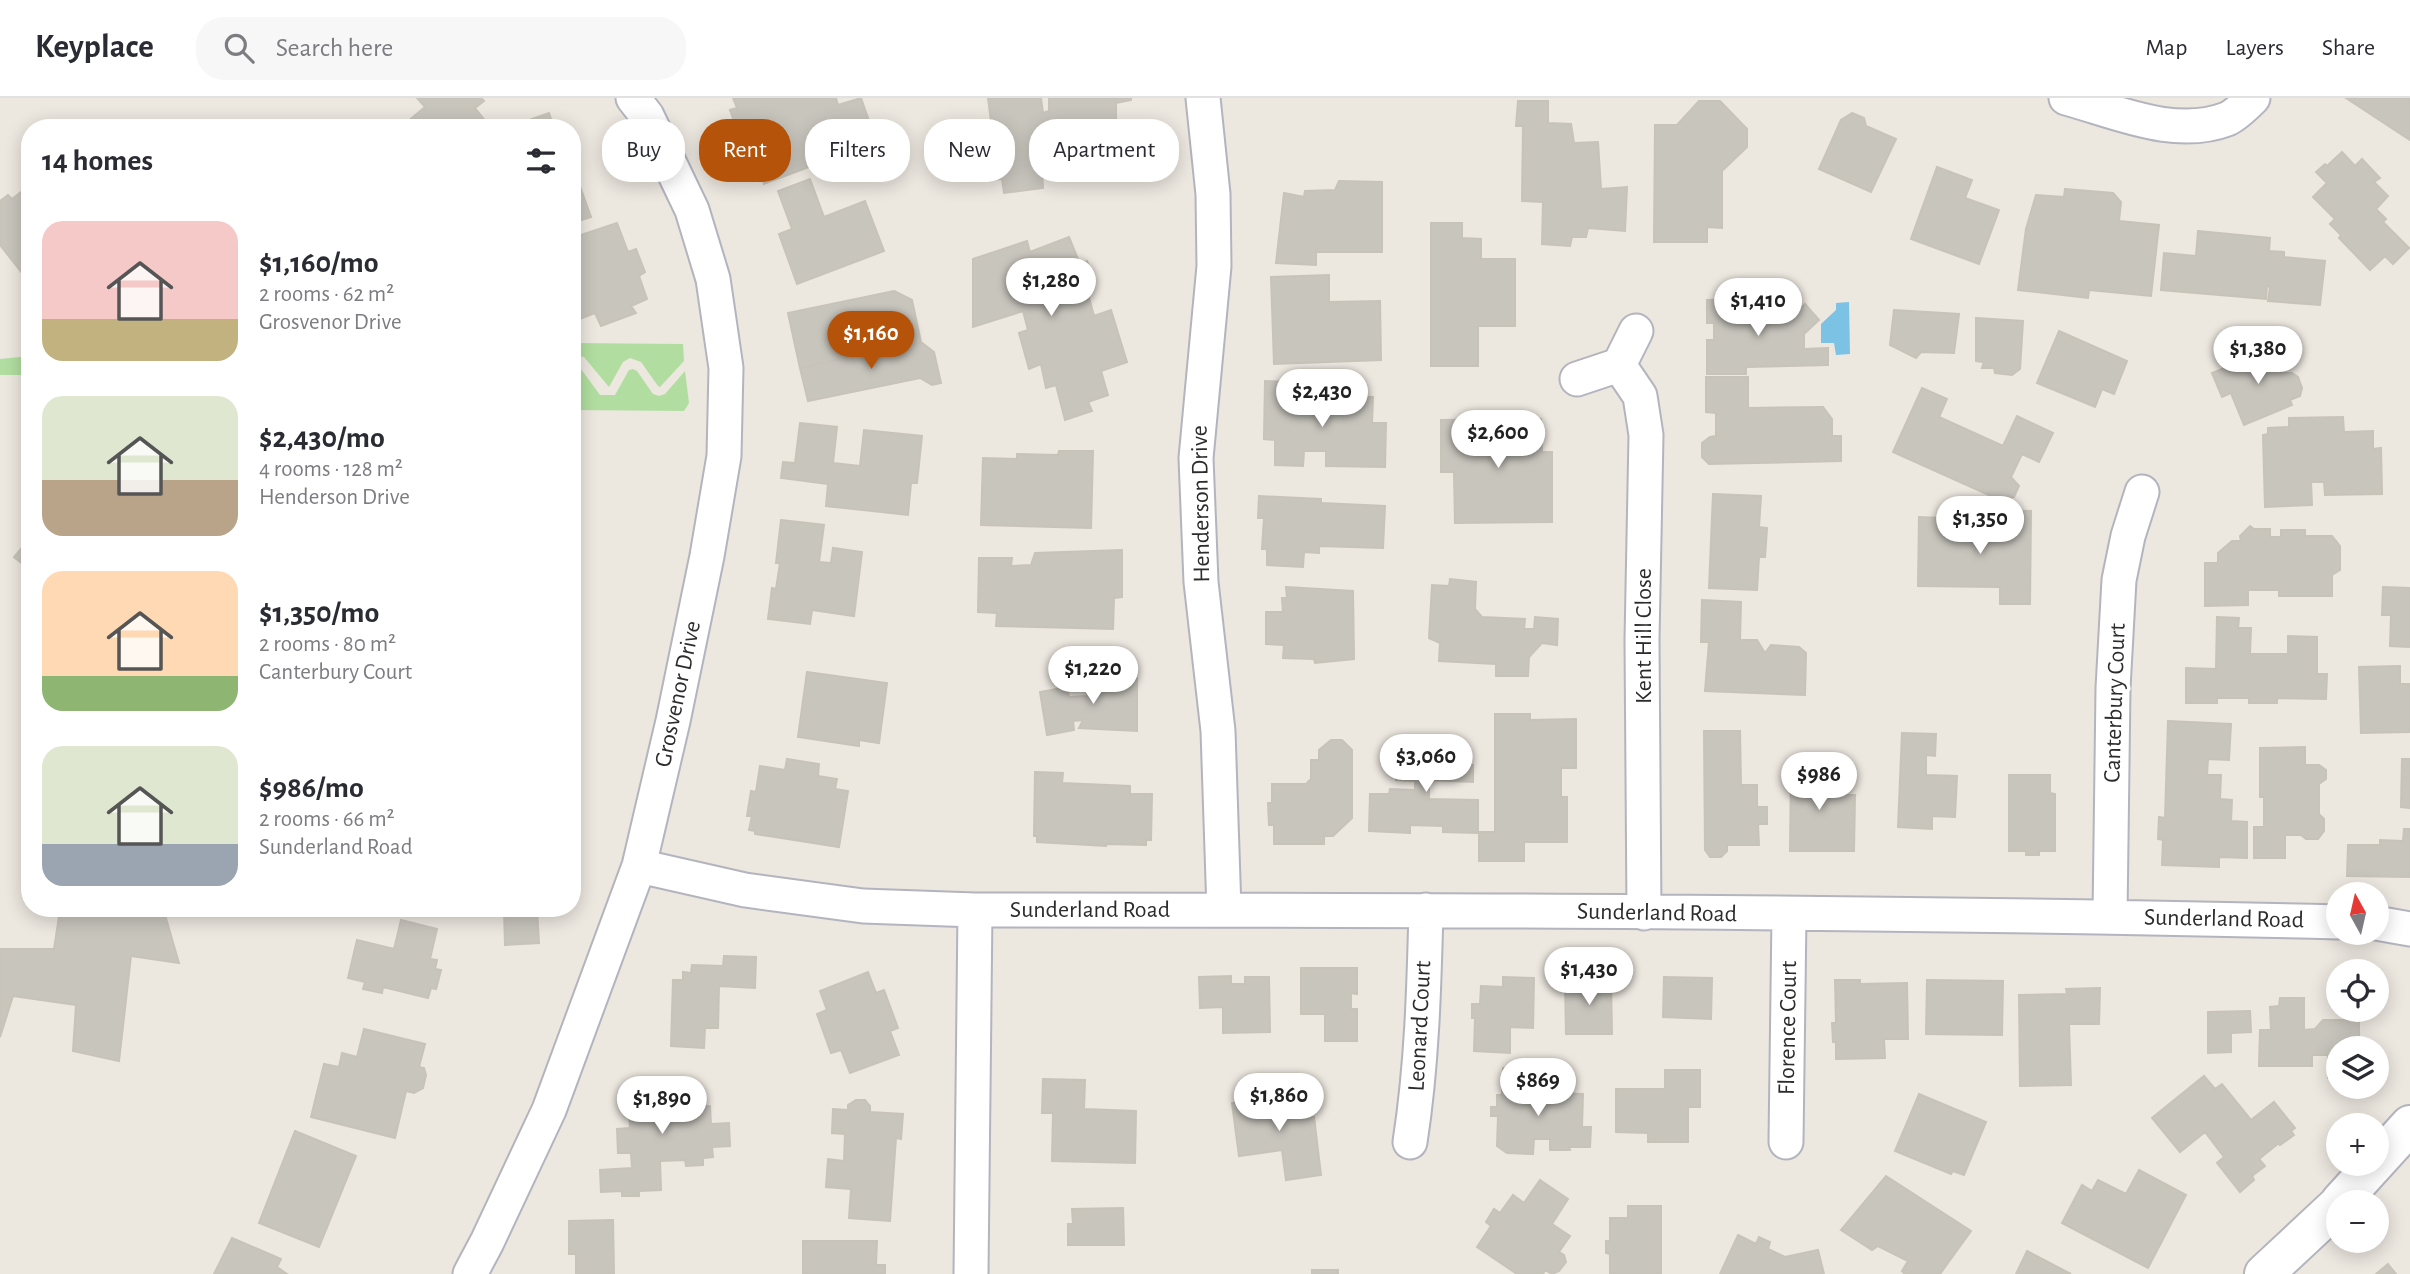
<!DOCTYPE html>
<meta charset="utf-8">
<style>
body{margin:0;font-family:"Alegreya Sans",sans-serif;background:#f7f7f7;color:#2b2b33;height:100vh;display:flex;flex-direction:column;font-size:26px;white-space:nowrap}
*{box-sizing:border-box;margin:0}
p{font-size:23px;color:#7c7c81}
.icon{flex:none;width:38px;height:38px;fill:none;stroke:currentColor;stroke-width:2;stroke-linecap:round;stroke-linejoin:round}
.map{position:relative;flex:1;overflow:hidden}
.panel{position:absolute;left:21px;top:21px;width:560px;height:798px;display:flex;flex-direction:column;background:#fff;border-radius:28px;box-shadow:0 4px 18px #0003}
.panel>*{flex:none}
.top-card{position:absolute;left:602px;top:21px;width:665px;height:63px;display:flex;gap:14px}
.needle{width:46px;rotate:352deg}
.buttons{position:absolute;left:2326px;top:784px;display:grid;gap:14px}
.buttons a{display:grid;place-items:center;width:63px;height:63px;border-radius:50%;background:#fff;box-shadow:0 4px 18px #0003;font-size:35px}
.price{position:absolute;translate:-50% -60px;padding:0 16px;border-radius:24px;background:#fff;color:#222;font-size:23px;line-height:46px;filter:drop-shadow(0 2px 4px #0008)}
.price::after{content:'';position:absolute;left:50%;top:42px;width:21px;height:16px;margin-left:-10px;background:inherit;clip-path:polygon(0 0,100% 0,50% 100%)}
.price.current{background:#b45309;color:#fff}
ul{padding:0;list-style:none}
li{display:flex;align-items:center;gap:21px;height:175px;padding:0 21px}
li span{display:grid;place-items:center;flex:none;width:196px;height:140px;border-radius:21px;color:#555}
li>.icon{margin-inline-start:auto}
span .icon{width:84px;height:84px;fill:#fffc;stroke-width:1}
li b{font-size:30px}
h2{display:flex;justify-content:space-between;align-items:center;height:84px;padding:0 21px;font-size:30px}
.tag{padding:0 24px;border-radius:28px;background:#fff;box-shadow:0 4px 18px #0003;font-size:24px;line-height:63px}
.tag.current{background:#b45309;color:#fff}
header{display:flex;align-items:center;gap:42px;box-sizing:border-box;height:98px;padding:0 35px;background:#fff;border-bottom:2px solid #e1e1e2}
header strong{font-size:33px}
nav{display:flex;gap:38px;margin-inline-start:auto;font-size:24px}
.search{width:490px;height:63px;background:#f7f7f7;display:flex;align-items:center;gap:18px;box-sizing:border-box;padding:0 24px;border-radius:28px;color:#7c7c81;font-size:26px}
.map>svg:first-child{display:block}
.green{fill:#b1dea0}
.water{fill:#7bc2e5}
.building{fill:#c8c5bd;stroke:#c8c3b9;stroke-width:2}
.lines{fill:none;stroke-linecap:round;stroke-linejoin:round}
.minor-casing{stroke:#b3b4be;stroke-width:37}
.tertiary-casing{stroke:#b3b4be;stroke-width:42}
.minor{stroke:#fff;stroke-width:33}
.tertiary{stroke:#fff;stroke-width:38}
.labels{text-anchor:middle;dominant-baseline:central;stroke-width:7;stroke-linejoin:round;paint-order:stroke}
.street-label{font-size:24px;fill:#2c2c2c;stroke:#fff}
</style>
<header>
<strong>Keyplace</strong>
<div class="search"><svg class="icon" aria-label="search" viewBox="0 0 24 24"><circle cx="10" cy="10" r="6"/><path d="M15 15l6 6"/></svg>Search here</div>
<nav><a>Map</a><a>Layers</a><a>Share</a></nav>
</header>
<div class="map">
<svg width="2410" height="1176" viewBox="0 0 2410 1176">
<rect width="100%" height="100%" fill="#ece7df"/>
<path class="green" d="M572 245 683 246 684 263 660 289 658 288 641 264 630 260 623 264 609 289 584 259 572 258Z
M30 258V277H0V261Z
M575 267H578L600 297H615L629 272 633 271 637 273 653 296 659 298 665 296 685 273 689 305 684 313 572 312V271Z"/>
<path class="water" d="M1849 204 1850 256 1836 257 1834 245H1821V226L1836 212V205Z"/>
<path class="building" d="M417 0H481L484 3 475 10 491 30H400L425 9Z
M733 0H836L838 7 861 0 869 23 846 31 854 52 764 86 763 82 760 83 752 60 748 61 730 12 737 10Z
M988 0H1041L1043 15 1049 13V0H1131V2L1116 5V26L1136 23 1140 65 1074 73 1077 53 1041 55 1043 90 1004 95 1002 81 981 82 982 57 995 54Z
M2346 0H2410V42Z
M1518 3H1548V25L1571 26 1574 45 1598 44 1601 91 1627 89 1625 133 1588 130 1586 139H1572L1570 148 1542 146 1543 104 1522 103 1523 28H1516Z
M1699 3H1720L1747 31V49L1722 73V130L1707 129V144H1654L1655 27H1677Z
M549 15 554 30H529L526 23Z
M1852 15 1864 20 1866 28 1896 41 1871 94 1819 71 1841 22Z
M2342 54 2355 68 2362 61 2380 80 2374 84 2388 98 2376 111 2386 121 2383 124 2409 150 2393 166 2385 158 2370 172 2339 140 2341 137 2330 126 2335 121 2313 99 2327 85 2316 74 2325 66 2327 68Z
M572 66 591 119 572 125Z
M1937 69 1972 82 1965 100 1999 112 1979 166 1911 141Z
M810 81 824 119 865 103 884 153 797 186 779 136 792 131 778 93Z
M1339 83 1382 84V154H1316V167L1276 165 1284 95 1304 99 1305 93 1335 92Z
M30 87V185L0 147V103L8 97 12 101Z
M2065 91 2113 95 2121 104 2119 123 2159 127 2151 198 2089 192 2088 200 2018 192 2026 131 2036 97 2064 99Z
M617 125 628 154 636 151 645 174 639 178 647 201 631 208 636 215 601 228 595 215 572 224V140Z
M1431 125H1462V140L1481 141V161H1515V228H1478V268H1431Z
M2198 133 2270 140 2269 153 2284 154V159L2325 163 2320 207 2268 203 2270 189 2267 188 2266 201 2161 192 2164 155 2196 158Z
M1069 139 1080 166 1087 163 1093 182 1085 185 1094 218 1111 212 1127 264 1101 273 1108 297 1088 304 1092 313 1065 322 1056 287 1046 290 1041 266 1029 271 1019 235 1028 232 1023 213 973 229V161L1027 143 1030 154Z
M1329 177V204L1380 203 1381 262 1274 266 1271 179Z
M894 193 912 202 921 244 800 270 788 215Z
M1759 201 1764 208V223H1787L1805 206 1819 222 1804 236V251L1828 250V267L1746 269V276H1707V242H1714V225H1707V202Z
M1894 212 1959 216 1954 255 1921 254 1916 260 1890 247Z
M1976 220 2023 223 2020 271 2012 277 1995 275 1994 270H1982L1984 264 1976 263Z
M2059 233 2127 263 2114 296 2102 291 2095 309 2037 285Z
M921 244 934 254 941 285 932 287 920 280 808 303 800 270Z
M2270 251 2281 275H2292L2298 279 2302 290 2300 298 2290 302 2292 307 2244 327 2231 295 2222 299 2212 275Z
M1706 279H1748V310L1823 309 1832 321V338H1841V363L1709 366 1702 359V345L1710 339 1716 338V315L1706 314Z
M1265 283 1301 284 1300 306 1336 307 1338 298 1373 299 1372 325H1386L1385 369 1326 368V353H1304L1303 368 1275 367V342L1264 341Z
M1922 290 1947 301 1939 319 2003 348 2017 318 2053 335 2039 364 2022 356 2011 379 2019 388 2014 399 2002 403 1893 354Z
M2343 319 2344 334 2373 333V351L2381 350 2382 396 2325 397 2324 384H2311L2312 407 2265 409 2263 337 2268 336V330L2289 329V320Z
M1541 321 1542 354H1552V424L1455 425 1454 374H1441V322Z
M800 325 837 329 833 365 860 368 864 332 922 338 917 385H911L908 417 826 408 828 386 781 380 783 364 795 365Z
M1059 353H1093L1091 430 981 427 983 360 1017 361V356L1058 357Z
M1713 396 1761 398 1759 429 1767 430 1765 459H1759L1757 492 1709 490Z
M1259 398 1321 401V405L1385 408 1383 450 1319 448V455L1304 454 1303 469 1267 467V451H1262L1264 420H1258Z
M1983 412 2031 413 2030 506H2000V489L1918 488 1919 419 1942 420 1941 438 1983 439Z
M781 422 824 427 819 464 831 465 833 450 862 454 854 518 812 512 810 526 768 521 772 490 776 491 780 465H776Z
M2250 428 2254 431H2270V439H2281V432H2305V438H2332L2340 448V472L2332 477V498H2279V492H2248V507L2205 508V465H2218V455L2232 443H2241L2240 438Z
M30 440V472L14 459Z
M1122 452V499L1114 500 1113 531 996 528 997 515 978 514 979 460H1012L1011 468 1031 467 1035 455Z
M1450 481 1476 484 1475 511 1482 519 1525 521 1524 531H1534L1535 519 1558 521 1557 547 1542 545 1529 559 1528 578H1496V566L1439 563 1440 545 1429 540 1432 487 1449 488Z
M1286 489 1353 493 1354 561 1315 565 1314 561 1283 560 1284 547 1266 546V514H1283L1282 500H1287Z
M2383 489 2410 490V549L2390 548 2391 517H2382Z
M1702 502 1741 504 1740 542H1757L1765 555 1771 547 1799 549 1806 555 1805 597 1705 593 1709 544H1701Z
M2217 519 2239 520 2238 530H2251L2250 556H2288V538L2317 539V576H2327L2326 601 2277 600V605H2249V600H2217V605H2186V570L2216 571Z
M2400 568V586H2410V634L2361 635 2359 569Z
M807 574 887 585 879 645 859 642V648L798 639Z
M1091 578 1137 580V633L1079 630 1083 622 1073 623 1074 632 1047 637 1040 594 1067 589 1069 599 1087 598Z
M1495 616H1530V622L1576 621V670H1561V699H1567V744H1524V763H1479V734H1495Z
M2168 623 2231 626 2229 662 2208 661 2207 677H2221L2220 701 2232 702 2231 723 2247 724V760L2219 759V769L2162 767 2163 742 2158 741 2159 719 2165 720Z
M1704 633H1740L1741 687H1757V709H1767V726H1758L1759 747H1727V753L1721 759H1710L1705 752Z
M1902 635 1936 636 1935 658 1926 657V677L1957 678 1955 719 1932 718V731L1898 729Z
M1331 642H1342L1352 652V720L1333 738H1324V746H1274V727H1269L1268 705H1272V686H1306L1311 681V662H1319V652Z
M1448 648H1467V654H1470V667H1473V684L1429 682V701L1478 702V735L1443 734V728L1410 727V735L1369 733 1370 696H1389L1390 691 1415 692V683L1396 682 1397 651 1448 653Z
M2305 649V667H2319L2326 672V681L2319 686V716L2324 721V733L2318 741H2306L2301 737H2285V760H2254V729H2264V699H2260V650Z
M787 661 819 666 818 678 837 681 835 691 848 693 839 749 755 736V733L749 732 752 718H747L751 693 756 694 760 668 785 672Z
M2402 661H2410V710L2401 709Z
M1791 665 1829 666V697H1855L1854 753H1790Z
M1035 674 1063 675 1062 685 1130 688V696H1152L1151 742H1146V747L1106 746V748L1037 744V738H1034Z
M2009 677H2050V695L2055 696V753H2039V757H2026V753H2009Z
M2404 731H2410V779L2347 778 2348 747H2380V742L2403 743Z
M537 811 539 845 505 847 504 812Z
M60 812 165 817 179 865 131 858 119 963 73 953 76 907 13 898 0 939V851H54Z
M401 822 437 831 430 861 437 862 435 871 441 872 436 891 431 890 428 900 383 889 382 895 363 891 365 884 348 880 357 842 394 851Z
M724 858 756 859 755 890 719 888 718 930H705L704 950 671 948 673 882H683V874L691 875 692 867 723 868Z
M1301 870H1357V896L1351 895V911H1357V943H1325V916H1301Z
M868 874 876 895 884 892 898 930 890 933 899 957 850 975 841 952 831 955 817 916 827 912 820 893Z
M1231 878V886H1245V879H1269L1270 934 1223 935V909L1200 910 1199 879Z
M1578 878H1598V883H1611L1612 936H1566L1565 885H1578Z
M1503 879 1534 880 1533 930 1510 929V955L1474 953 1475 920H1472V906H1480L1481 888 1503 889Z
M1664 879 1712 880 1711 921 1663 919Z
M1835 882H1860V886L1907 885 1908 941H1884L1885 960 1836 961V944H1833L1832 925H1836Z
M1927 882 2003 883 2002 937 1926 936Z
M2100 890 2099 926H2069L2071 987 2020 988 2019 897 2067 896 2066 891Z
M2280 900H2304V932L2315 931 2323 922H2359V950H2338V980H2328V957H2312V968H2259L2260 932H2271L2270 909 2279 908Z
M2250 913 2251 934 2231 935V954L2208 955V914Z
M364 931 425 946 419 969 424 970 426 977 423 990 414 995 406 993 395 1040 311 1019 324 966 339 969 342 955 357 959Z
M1503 970H1524L1523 998 1529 997 1528 1002H1536V999H1554V995L1583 996 1582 1029H1591L1590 1049H1569L1570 1052H1550V1041H1534L1533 1056 1507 1055 1497 1048 1498 1018H1491V1009H1497V997H1502Z
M1665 972H1700V1009H1688V1044H1648V1035L1616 1034V991H1665Z
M2204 978 2215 991 2222 986 2251 1022 2274 1004 2295 1030 2291 1033 2294 1037 2280 1047 2279 1045 2259 1061 2265 1068 2252 1078 2254 1082 2240 1094 2217 1065 2224 1059 2205 1034 2180 1054 2152 1020Z
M681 979 682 1009 710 1008 711 1026 729 1025 730 1048 712 1049 713 1059 703 1060V1067L686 1068 685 1062 660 1063 661 1092 639 1093V1098H622V1093L601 1094 600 1072 632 1070 631 1055H618L617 1031 630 1030 629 1016H634L632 981Z
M1043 981 1085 982 1084 1011 1136 1013 1135 1065 1052 1063 1053 1015H1042Z
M1299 996 1303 1021 1314 1019 1321 1077 1286 1082 1282 1052 1239 1058 1232 1005Z
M1919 996 1986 1024 1964 1077 1953 1073 1951 1076 1895 1053Z
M856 1002H865L870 1008V1014L903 1016 901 1041 896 1040 890 1123 849 1120 851 1091 826 1089 828 1061 844 1063 845 1036 832 1035 833 1011 848 1012V1007Z
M295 1033 356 1058 319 1149 259 1125Z
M2139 1072 2186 1097 2148 1170 2062 1125 2082 1087 2092 1093 2098 1082 2126 1096Z
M1886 1078 1971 1133 1940 1176H1905L1902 1173 1908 1163 1878 1148 1872 1152 1841 1132Z
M1540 1082 1568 1101 1552 1126 1570 1138 1559 1154 1564 1157 1566 1164 1559 1173 1552 1176 1545 1172 1543 1176H1517L1477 1149 1491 1128 1486 1124 1494 1111 1500 1115 1513 1097 1524 1105Z
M1628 1108H1661V1176H1610V1156L1606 1155V1143H1610V1120H1628Z
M1123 1110 1124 1147H1068V1126H1073L1072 1111Z
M613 1122 614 1176H576V1156H569V1123Z
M1738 1137 1756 1146 1759 1139 1770 1144 1768 1151 1785 1159 1818 1152 1824 1176H1720Z
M232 1140 281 1161 277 1169 287 1176H214Z
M803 1143H877L876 1167H885V1176H803Z
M2027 1153 2071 1176H2016Z
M2388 1166 2396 1176H2376Z
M1312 1172H1338V1176H1312Z"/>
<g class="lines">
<g class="minor-casing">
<path id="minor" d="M1203 0 1213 96 1214 168 1196 360 1201 484 1218 633 1224 812
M2066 0C2117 14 2175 41 2227 21 2236 17 2246 7 2253 0
M1636 233 1619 267 1640 298 1646 337 1642 542 1644 815
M1577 281 1619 267
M639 768 745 792 863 808 975 812
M2110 819 2113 590 2119 482 2128 438 2142 394
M2376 825 2410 831
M1410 1044C1422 967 1424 890 1426 812
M1786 1044 1789 817
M470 1176 487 1144 549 1012 639 768 673 623 707 458 724 358 726 270 713 181 692 112 647 18 633 0
M971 1176 975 812C1429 812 1884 813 2338 824"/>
</g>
<g class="tertiary-casing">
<path id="tertiary" d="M2340 1104 2410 1027
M2264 1176 2338 1107"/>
</g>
<use href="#minor" class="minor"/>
<use href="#tertiary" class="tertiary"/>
</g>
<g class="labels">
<g class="street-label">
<text transform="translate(1201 406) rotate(-91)">Henderson Drive</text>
<text transform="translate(1644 538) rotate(-90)">Kent Hill Close</text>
<text transform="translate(678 596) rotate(-78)">Grosvenor Drive</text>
<text transform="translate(2115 605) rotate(-88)">Canterbury Court</text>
<text x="1090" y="812">Sunderland Road</text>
<text transform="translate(1657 815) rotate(1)">Sunderland Road</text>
<text transform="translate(2224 821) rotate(1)">Sunderland Road</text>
<text transform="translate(1420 928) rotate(-87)">Leonard Court</text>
<text transform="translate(1788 930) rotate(-89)">Florence Court</text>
</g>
</g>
</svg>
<div class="buttons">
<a><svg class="needle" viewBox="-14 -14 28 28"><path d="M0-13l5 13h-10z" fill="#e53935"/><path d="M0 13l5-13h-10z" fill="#7c7c81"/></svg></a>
<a><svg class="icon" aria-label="locate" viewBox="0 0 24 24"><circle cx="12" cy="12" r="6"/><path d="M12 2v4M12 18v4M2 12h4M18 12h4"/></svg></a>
<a><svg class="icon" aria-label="layers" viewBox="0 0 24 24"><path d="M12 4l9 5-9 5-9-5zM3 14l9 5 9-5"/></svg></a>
<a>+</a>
<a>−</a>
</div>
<b class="price" style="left:1051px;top:220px">$1,280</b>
<b class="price" style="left:1758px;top:240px">$1,410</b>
<b class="price current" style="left:871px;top:273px">$1,160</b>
<b class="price" style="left:2258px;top:288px">$1,380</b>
<b class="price" style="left:1322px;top:331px">$2,430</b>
<b class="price" style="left:1498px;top:372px">$2,600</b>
<b class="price" style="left:1980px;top:458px">$1,350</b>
<b class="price" style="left:1093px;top:608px">$1,220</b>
<b class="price" style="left:1426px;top:696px">$3,060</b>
<b class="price" style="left:1819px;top:714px">$986</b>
<b class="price" style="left:1589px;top:909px">$1,430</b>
<b class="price" style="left:1538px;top:1020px">$869</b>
<b class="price" style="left:1279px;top:1035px">$1,860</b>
<b class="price" style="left:662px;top:1038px">$1,890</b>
<div class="top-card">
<a class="tag">Buy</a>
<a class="tag current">Rent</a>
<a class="tag">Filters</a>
<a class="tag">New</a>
<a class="tag">Apartment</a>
</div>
<section class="panel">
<h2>14 homes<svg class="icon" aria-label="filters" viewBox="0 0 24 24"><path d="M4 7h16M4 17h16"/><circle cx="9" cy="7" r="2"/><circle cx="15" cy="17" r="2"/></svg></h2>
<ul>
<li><span style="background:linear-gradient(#f6c9c9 70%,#c2b280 0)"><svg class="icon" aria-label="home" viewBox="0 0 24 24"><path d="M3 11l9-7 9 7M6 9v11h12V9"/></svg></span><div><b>$1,160/mo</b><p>2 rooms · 62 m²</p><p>Grosvenor Drive</p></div></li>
<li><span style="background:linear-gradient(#dfe7d0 60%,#b9a48a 0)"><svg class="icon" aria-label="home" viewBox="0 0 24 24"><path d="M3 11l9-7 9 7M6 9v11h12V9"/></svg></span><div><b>$2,430/mo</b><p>4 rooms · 128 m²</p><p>Henderson Drive</p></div></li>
<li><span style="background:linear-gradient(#ffd9b3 75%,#8fb573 0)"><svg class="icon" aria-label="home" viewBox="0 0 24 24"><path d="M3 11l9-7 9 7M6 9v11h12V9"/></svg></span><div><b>$1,350/mo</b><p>2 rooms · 80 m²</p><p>Canterbury Court</p></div></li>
<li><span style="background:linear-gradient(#dfe7d0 70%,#9aa5b1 0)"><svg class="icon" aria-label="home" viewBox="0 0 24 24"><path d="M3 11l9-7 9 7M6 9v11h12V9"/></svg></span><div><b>$986/mo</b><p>2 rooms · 66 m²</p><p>Sunderland Road</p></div></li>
</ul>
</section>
</div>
